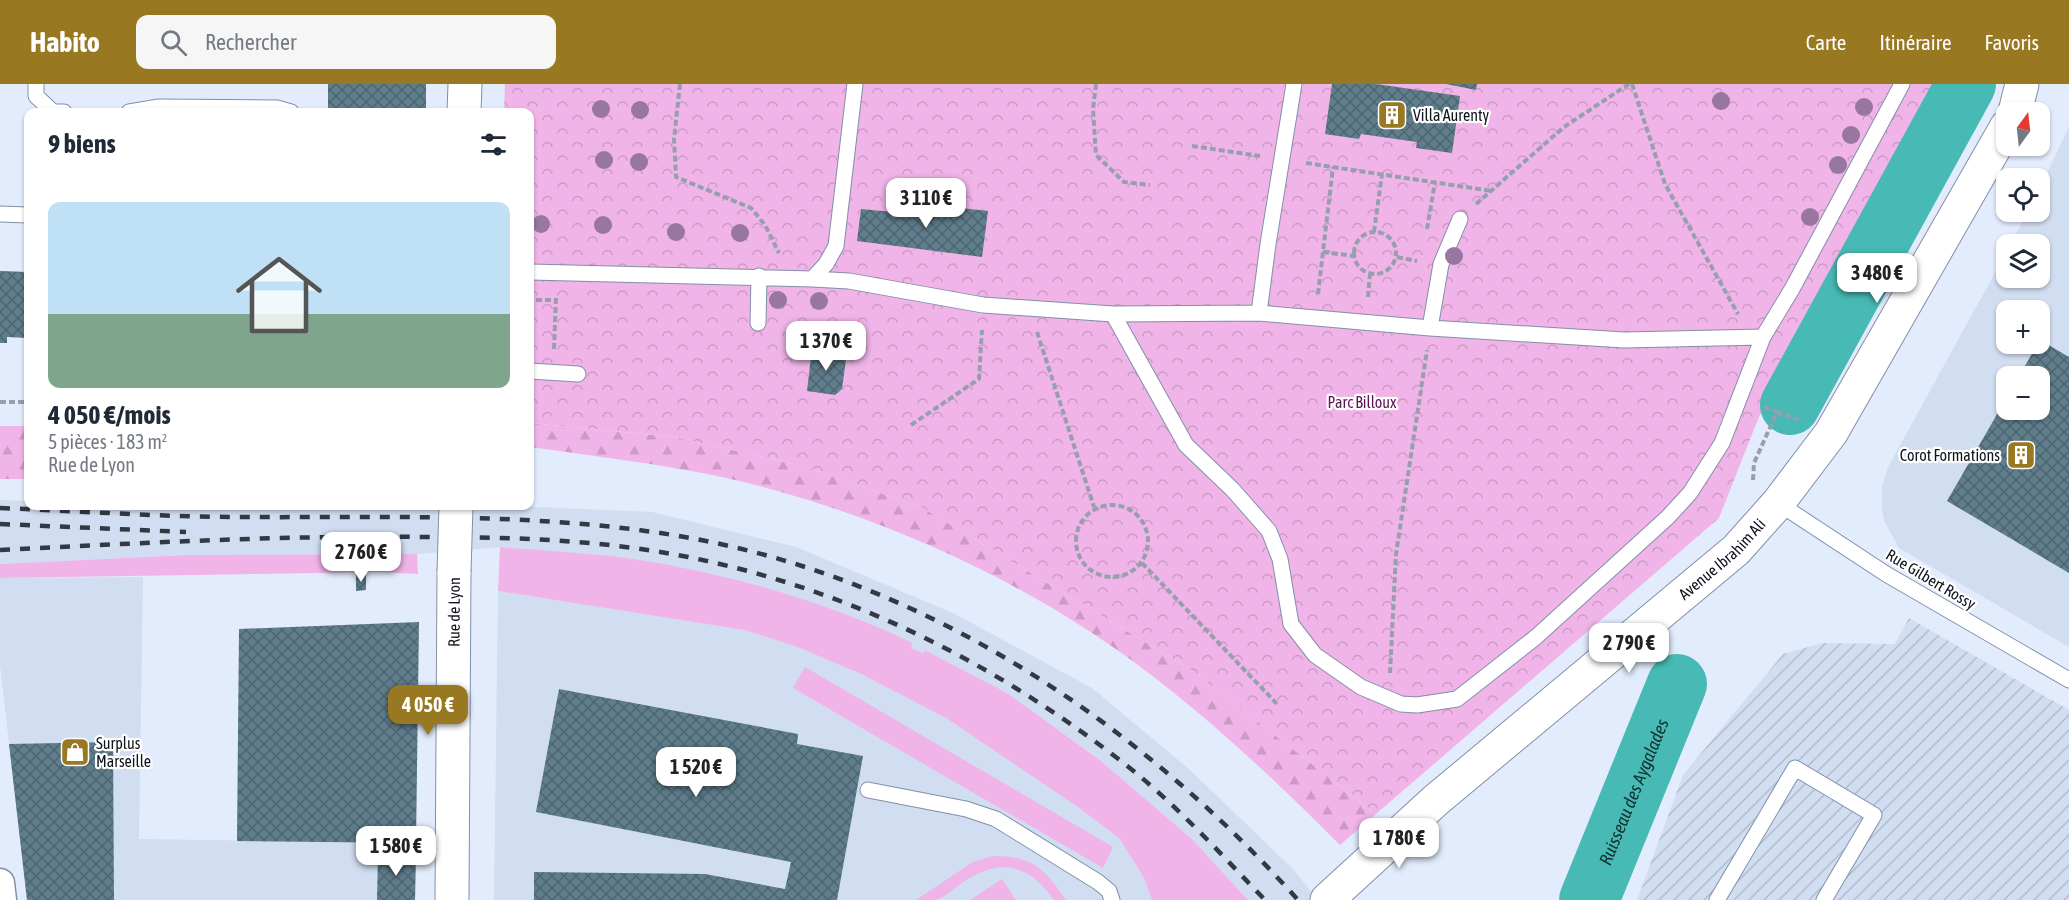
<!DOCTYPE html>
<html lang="fr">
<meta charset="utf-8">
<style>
body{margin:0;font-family:"Asap Condensed",sans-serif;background:#f6f6f7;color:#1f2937;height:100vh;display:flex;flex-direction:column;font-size:22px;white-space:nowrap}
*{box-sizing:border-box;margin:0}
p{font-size:20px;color:#747a83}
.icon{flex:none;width:33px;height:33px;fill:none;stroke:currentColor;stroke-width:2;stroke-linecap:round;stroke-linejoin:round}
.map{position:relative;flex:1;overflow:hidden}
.side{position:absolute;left:24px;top:24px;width:510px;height:402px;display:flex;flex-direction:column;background:#fff;border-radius:12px;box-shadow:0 2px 4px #0004}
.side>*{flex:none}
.needle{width:39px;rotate:15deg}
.tools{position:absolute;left:1996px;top:18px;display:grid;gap:12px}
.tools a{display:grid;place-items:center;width:54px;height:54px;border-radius:12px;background:#fff;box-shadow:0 2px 4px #0004;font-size:30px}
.price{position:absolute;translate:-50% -51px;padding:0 14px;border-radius:12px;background:#fff;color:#222;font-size:20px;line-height:39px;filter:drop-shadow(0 2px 3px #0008)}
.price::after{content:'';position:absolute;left:50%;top:36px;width:18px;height:14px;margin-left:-9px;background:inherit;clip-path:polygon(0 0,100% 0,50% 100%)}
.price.active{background:#987821;color:#fff}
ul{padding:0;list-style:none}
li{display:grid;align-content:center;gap:12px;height:318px;padding:0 24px}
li+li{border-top:2px solid #e0e1e3}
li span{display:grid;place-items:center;height:186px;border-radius:12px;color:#555}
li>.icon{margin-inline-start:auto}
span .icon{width:108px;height:108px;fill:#fffc;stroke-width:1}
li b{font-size:26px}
h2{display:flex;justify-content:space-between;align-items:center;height:72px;padding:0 24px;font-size:26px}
header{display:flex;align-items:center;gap:36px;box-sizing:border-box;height:84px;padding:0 30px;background:#987821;color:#fff}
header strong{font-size:28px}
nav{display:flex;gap:33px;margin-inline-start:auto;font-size:21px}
.search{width:420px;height:54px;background:#f6f6f7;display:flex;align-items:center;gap:15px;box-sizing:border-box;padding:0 21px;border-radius:12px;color:#747a83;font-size:22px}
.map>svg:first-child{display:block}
.built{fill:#d1ddf0;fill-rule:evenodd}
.industrial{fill:url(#industrial-furrows)}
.grass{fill:#f0b4e8}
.forest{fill:url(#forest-firs)}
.park{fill:url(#park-crowns)}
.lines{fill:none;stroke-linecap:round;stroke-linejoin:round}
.river{stroke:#47bab6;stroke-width:60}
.building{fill:url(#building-cross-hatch)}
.service-casing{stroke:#818fa8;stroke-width:17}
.minor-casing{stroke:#818fa8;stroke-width:31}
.tertiary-casing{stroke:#818fa8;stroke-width:35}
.path{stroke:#969fac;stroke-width:4;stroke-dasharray:6 3;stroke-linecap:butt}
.service{stroke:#fff;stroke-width:15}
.minor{stroke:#fff;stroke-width:28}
.tertiary{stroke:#fff;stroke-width:33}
.rail{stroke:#333943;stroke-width:4.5;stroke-dasharray:10 10;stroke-linecap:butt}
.tertiary-bridge-casing{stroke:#818fa8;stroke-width:35;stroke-linecap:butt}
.tertiary-bridge{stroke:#fff;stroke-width:33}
.tree{fill:#9776a0}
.labels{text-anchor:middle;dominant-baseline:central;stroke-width:4.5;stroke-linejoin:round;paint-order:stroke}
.poi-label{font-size:16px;fill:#0e131c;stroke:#fff;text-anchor:start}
.park-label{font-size:16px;fill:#5a1555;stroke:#fff}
.street-label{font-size:16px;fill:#0e131c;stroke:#fff}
.water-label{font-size:18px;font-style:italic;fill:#152f2e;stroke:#fff}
</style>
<header>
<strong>Habito</strong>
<div class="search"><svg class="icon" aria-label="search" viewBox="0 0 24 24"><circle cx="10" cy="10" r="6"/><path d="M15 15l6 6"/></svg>Rechercher</div>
<nav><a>Carte</a><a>Itinéraire</a><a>Favoris</a></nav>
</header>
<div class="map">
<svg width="2069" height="816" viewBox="0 0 2069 816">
<defs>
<pattern id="industrial-furrows" width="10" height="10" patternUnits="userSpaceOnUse" patternTransform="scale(1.5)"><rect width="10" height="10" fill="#d1ddf0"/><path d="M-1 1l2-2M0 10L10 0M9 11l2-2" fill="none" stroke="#b2bdcd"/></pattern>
<pattern id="forest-firs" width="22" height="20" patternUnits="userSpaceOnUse" patternTransform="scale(1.5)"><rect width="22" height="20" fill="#f0b4e8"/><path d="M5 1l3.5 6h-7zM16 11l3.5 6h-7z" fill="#cd9ac6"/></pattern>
<pattern id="park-crowns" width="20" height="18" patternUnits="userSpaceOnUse" patternTransform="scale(1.5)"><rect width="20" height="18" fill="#f0b4e8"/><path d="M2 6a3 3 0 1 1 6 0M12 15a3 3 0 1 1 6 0" fill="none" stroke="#cd9ac6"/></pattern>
<pattern id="building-cross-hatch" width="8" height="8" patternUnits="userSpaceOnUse" patternTransform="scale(1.5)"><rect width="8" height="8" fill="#5f7d8b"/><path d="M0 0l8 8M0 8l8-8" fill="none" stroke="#4d6571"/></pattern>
</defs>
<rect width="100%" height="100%" fill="#e2ecfc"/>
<path class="built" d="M2069 42V563L1899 464 1884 437 1882 425V403L1888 383 2007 167V194H2040V160H2010L2028 128H2040V105ZM2007 226H2040V260H2007ZM2007 292H2040V326H2007Z
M0 416 28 417V422H513L652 428 796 463 953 529 1092 604 1189 685 1293 785 1318 816H1248L1192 755 1101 677 1007 609 925 566 923 569 911 564 899 553 828 525 747 499 646 477 500 463 417 470 187 471 0 480Z
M143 493 139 755 416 759 415 816H27L0 581V494Z
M498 507 744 546 795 562 861 590 946 634 1079 723 1119 754 1144 794 1152 816H494Z"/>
<path class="industrial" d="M1909 534 2069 626V816H1637L1683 691 1783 570 1823 559 1895 560Z"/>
<path class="grass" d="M500 463C548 467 598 469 646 477 736 492 830 519 912 559L911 564 923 569 925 566 1007 609 1101 677 1192 755 1248 816H1152L1144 794 1119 754 1078 723 946 634 861 590 795 562 744 546 498 507Z
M417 470 418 490 378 488 0 494V480L187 471Z
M805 583 1113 763 1103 784 793 604Z
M992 772C1032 772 1044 784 1066 816H1054C1029 779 999 774 963 798 955 804 944 814 935 816 930 816 922 816 916 816L973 778Z
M1002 795 1016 816H970Z"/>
<path class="forest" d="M530 339 675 353 803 382 923 424 1193 587 1376 730 1340 761C1262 683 1179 605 1086 545 993 485 887 438 781 408 700 384 613 375 530 363Z
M0 342H28V395H0Z"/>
<path class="park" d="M505 0H1939L1758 335 1719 434 1376 730 1193 587 923 424 803 382 675 353 530 339V28H504Z"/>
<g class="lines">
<g class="river">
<path d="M1790 321 1966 0"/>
<path id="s1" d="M1589 816 1677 600"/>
</g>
</g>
<path class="building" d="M328 0H426V28H328Z
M1332 0H1376L1460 12 1452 69 1416 64 1417 58 1361 50 1359 55 1325 50Z
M1446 0H1477L1476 6Z
M895 121 941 128 942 122 988 127 982 173 857 157 861 125 893 128Z
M0 187 28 188V254L7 253V259H0Z
M2040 256 2069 273V489L1947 417 2007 313V326H2040V292H2019Z
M812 264 839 267 846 275 842 305 835 311 807 307Z
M356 491H366V506L356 507Z
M419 538 416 759 237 757 239 545Z
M559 605 798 650 797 660 863 672 837 816H534V788L705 790 785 805 791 778 536 728Z
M113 658 114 816H27L9 660Z
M378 769 416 770 415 816H377Z"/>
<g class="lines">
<g class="service-casing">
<path id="service" d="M36 0V12L53 28H64
M129 28 159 23 277 24 291 28
M0 130 28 131
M1460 135 1441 180 1430 244 1624 256 1763 253
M530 188 812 195 826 180 836 162 855 0
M812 195 849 197 983 221 1113 230 1259 229 1430 244
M1259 229 1268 160 1294 0
M1113 230 1186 361 1233 406 1269 447 1280 475 1291 540 1315 571 1361 603 1401 620 1417 621 1457 615 1536 553 1668 433 1690 409 1722 359 1763 253 1792 205 1902 0
M758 239 759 192
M530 287 578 290
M1778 419 1886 490 2069 596
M868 706 966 725 996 735 1098 798 1109 807 1112 816
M1717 816 1795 684 1874 731 1824 816"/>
</g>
<g class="minor-casing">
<path id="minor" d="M0 799 2 816"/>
</g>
<g class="tertiary-casing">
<g id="tertiary">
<path d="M464 28 465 0"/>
<path d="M2015 28 2022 0"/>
<path id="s2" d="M452 816 454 488"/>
<path id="s3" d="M1327 816 1436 716 1736 466 1778 419 1831 349 2007 42"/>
</g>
</g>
<path class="path" d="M680 0 674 55 676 93 751 124 765 141 779 169
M1096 0 1093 25 1096 71 1124 98 1150 101
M1632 0 1665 100 1738 230
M1192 62 1260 72
M1306 79 1492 107
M1476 120 1564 43 1629 0
M1427 145 1435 98
M1354 169a21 21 0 1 1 42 0a21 21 0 1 1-42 0Z
M1374 148 1382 90
M1323 168 1354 172
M1397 173 1417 177
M1318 210 1333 83
M1368 213 1370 190
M536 216H556
M1037 248 1094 423
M554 265 556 213
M0 318H28
M1777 328 1799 336
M911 341 979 295 982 246
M1753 396 1754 379 1777 328 1763 322
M1076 457a36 36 0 1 1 72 0a36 36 0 1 1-72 0Z
M1142 479 1279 622
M1390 589 1396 470 1427 266"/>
<use href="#service" class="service"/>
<use href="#minor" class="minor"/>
<use href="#tertiary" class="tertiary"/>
<path class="rail" d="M0 424C80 427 161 433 241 433 385 434 531 428 673 451 916 490 1136 635 1298 816
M0 440 186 448
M0 466C143 459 284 451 427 453 515 453 602 456 688 473 848 505 993 578 1121 677 1174 718 1219 768 1265 816"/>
<g class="tertiary-bridge-casing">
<path id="tertiary-bridge" d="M454 488 456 422"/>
</g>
<use href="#tertiary-bridge" class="tertiary-bridge"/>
</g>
<g class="tree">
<circle cx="1721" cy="17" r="9"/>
<circle cx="1864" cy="23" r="9"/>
<circle cx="601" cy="25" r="9"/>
<circle cx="640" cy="26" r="9"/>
<circle cx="1851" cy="51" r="9"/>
<circle cx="604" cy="76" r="9"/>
<circle cx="639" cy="78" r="9"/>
<circle cx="1838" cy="81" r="9"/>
<circle cx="1810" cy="133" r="9"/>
<circle cx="541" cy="140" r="9"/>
<circle cx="603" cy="141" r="9"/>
<circle cx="676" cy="148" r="9"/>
<circle cx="740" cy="149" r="9"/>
<circle cx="1454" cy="172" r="9"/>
<circle cx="778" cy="216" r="9"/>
<circle cx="819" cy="217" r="9"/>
</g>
<defs>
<g id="building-square" transform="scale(1.5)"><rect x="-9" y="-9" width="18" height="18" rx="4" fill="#987821" stroke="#fff"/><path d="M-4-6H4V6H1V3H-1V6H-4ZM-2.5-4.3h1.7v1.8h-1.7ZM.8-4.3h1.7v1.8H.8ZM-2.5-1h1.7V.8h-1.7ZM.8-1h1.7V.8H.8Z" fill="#fff"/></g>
<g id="shop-square" transform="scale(1.5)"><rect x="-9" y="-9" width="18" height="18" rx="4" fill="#987821" stroke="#fff"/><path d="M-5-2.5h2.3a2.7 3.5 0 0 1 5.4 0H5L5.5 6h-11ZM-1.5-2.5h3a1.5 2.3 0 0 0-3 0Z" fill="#fff"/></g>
</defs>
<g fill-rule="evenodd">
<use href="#building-square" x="1392" y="31"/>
<use href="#building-square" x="2021" y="371"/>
<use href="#shop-square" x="75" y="668"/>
</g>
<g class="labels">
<g class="poi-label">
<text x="1413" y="31">Villa Aurenty</text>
<text x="2000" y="371" text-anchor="end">Corot Formations</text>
<text x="96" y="659">Surplus<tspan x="96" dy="18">Marseille</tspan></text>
</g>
<g class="park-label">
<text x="1362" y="318">Parc Billoux</text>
</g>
<g class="street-label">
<text stroke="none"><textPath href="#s3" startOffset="522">Avenue Ibrahim Ali</textPath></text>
<text transform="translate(1931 495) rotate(31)">Rue Gilbert Rossy</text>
<text stroke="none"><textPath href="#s2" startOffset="288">Rue de Lyon</textPath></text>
</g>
<g class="water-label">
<text stroke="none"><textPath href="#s1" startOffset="117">Ruisseau des Aygalades</textPath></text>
</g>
</g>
</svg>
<div class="tools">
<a><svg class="needle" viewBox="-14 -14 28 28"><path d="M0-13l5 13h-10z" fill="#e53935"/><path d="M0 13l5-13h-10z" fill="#747a83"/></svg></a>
<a><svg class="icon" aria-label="locate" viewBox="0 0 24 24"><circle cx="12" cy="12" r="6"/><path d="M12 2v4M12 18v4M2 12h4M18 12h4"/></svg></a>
<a><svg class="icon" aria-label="layers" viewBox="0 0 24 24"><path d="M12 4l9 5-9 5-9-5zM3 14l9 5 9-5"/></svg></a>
<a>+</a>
<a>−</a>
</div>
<b class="price" style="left:926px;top:145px">3 110 €</b>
<b class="price" style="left:1877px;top:220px">3 480 €</b>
<b class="price" style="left:826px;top:288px">1 370 €</b>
<b class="price" style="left:361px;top:499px">2 760 €</b>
<b class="price" style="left:1629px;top:590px">2 790 €</b>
<b class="price active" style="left:428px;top:652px">4 050 €</b>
<b class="price" style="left:696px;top:714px">1 520 €</b>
<b class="price" style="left:1399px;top:785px">1 780 €</b>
<b class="price" style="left:396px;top:793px">1 580 €</b>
<section class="side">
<h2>9 biens<svg class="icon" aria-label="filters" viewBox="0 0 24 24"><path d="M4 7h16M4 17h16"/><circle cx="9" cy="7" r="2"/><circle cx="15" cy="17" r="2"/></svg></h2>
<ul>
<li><span style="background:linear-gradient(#bfe0f5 60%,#7fa58c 0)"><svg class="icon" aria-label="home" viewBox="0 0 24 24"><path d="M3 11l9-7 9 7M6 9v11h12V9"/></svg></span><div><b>4 050 €/mois</b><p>5 pièces · 183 m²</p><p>Rue de Lyon</p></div></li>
</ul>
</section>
</div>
